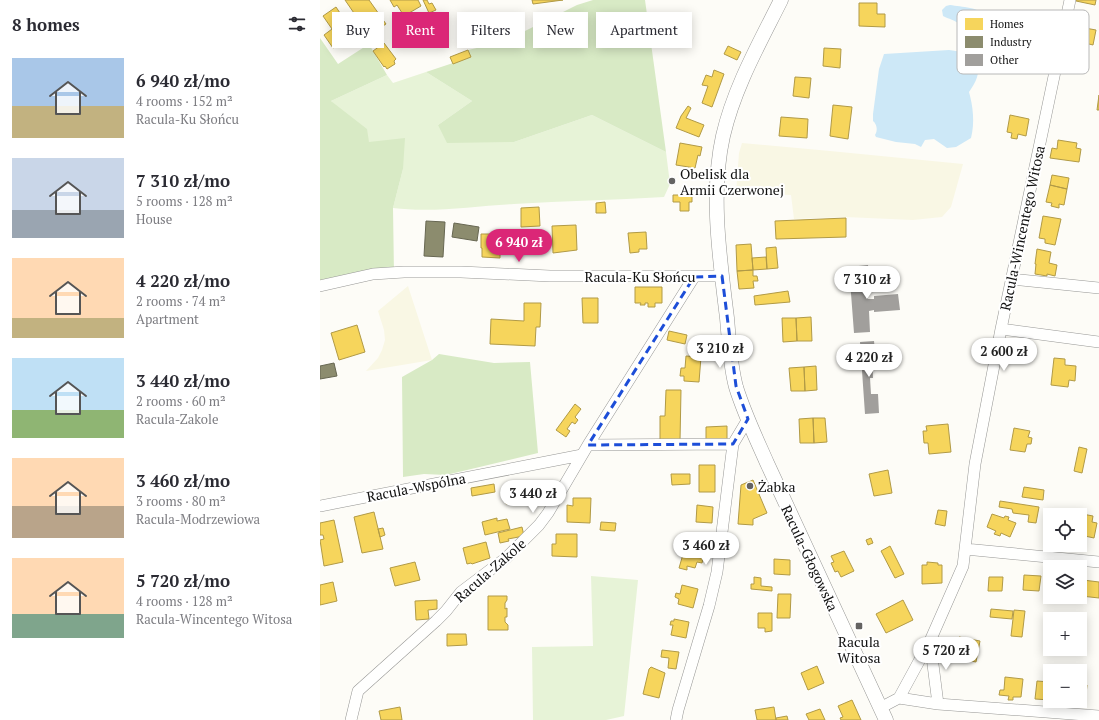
<!DOCTYPE html>
<meta charset="utf-8">
<style>
body{margin:0;font-family:"PT Serif",serif;background:#f2f2f3;color:#2b2b33;height:100vh;display:flex;flex-direction:column;font-size:15px;white-space:nowrap}
*{box-sizing:border-box;margin:0}
p{font-size:13px;color:#7c7c81}
.icon{flex:none;width:22px;height:22px;fill:none;stroke:currentColor;stroke-width:2;stroke-linecap:round;stroke-linejoin:round}
.map{position:relative;flex:1;overflow:hidden}
.side{display:flex;flex-direction:column;background:#fff;width:320px}
.side>*{flex:none}
.top-card{position:absolute;left:12px;top:12px;width:380px;height:36px;display:flex;gap:8px}
.fabs{position:absolute;left:723px;top:508px;display:grid;gap:8px}
.fabs a{display:grid;place-items:center;width:44px;height:44px;border-radius:0px;background:#fff;box-shadow:0 2px 10px #0003;font-size:20px}
.price{position:absolute;translate:-50% -34px;padding:0 9px;border-radius:14px;background:#fff;color:#222;font-size:13px;line-height:26px;filter:drop-shadow(0 1px 2px #0008)}
.price::after{content:'';position:absolute;left:50%;top:24px;width:12px;height:9px;margin-left:-6px;background:inherit;clip-path:polygon(0 0,100% 0,50% 100%)}
.price.active{background:#db2777;color:#fff}
ul{padding:0;list-style:none}
li{display:flex;align-items:center;gap:12px;height:100px;padding:0 12px}
li span{display:grid;place-items:center;flex:none;width:112px;height:80px;border-radius:0px;color:#555}
li>.icon{margin-inline-start:auto}
span .icon{width:48px;height:48px;fill:#fffc;stroke-width:1}
li b{font-size:17px}
h2{display:flex;justify-content:space-between;align-items:center;height:48px;padding:0 12px;font-size:17px}
.chip{padding:0 14px;border-radius:0px;background:#fff;box-shadow:0 2px 10px #0003;font-size:14px;line-height:36px}
.chip.active{background:#db2777;color:#fff}
main{display:flex;flex:1;min-height:0}
.map>svg:first-child{display:block}
.farmland{fill:#f9f7e4}
.green{fill:#e7f3d7}
.forest{fill:#d8eac5}
.water{fill:#cde8f7}
.homes{fill:#f6d55c;stroke:#b19a46}
.industry{fill:#8c8c6e;stroke:#676752}
.building{fill:#a19f9c}
.lines{fill:none;stroke-linecap:round;stroke-linejoin:round}
.minor-casing{stroke:#979795;stroke-width:12}
.tertiary-casing{stroke:#979795;stroke-width:15}
.minor{stroke:#fffffe;stroke-width:11}
.tertiary{stroke:#fffffe;stroke-width:14}
.marked{fill:none;stroke:#1d4ed8;stroke-width:3;stroke-dasharray:8 5;stroke-linejoin:round}
.poi-dot{fill:#646362;stroke:#fff;stroke-width:1.5}
.labels{text-anchor:middle;dominant-baseline:central;stroke-width:4;stroke-linejoin:round;paint-order:stroke}
.poi-label{font-size:14px;fill:#111;stroke:#fff;text-anchor:start}
.street-label{font-size:14px;fill:#111;stroke:#fff}
.key{fill:#fff;stroke:#b8b8b8;stroke-width:1}
.key-label{font-size:11px;fill:#111}
</style>
<main>
<section class="side">
<h2>8 homes<svg class="icon" aria-label="filters" viewBox="0 0 24 24"><path d="M4 7h16M4 17h16"/><circle cx="9" cy="7" r="2"/><circle cx="15" cy="17" r="2"/></svg></h2>
<ul>
<li><span style="background:linear-gradient(#a9c7e8 60%,#c2b280 0)"><svg class="icon" aria-label="home" viewBox="0 0 24 24"><path d="M3 11l9-7 9 7M6 9v11h12V9"/></svg></span><div><b>6 940 zł/mo</b><p>4 rooms · 152 m²</p><p>Racula-Ku Słońcu</p></div></li>
<li><span style="background:linear-gradient(#c9d6e8 65%,#9aa5b1 0)"><svg class="icon" aria-label="home" viewBox="0 0 24 24"><path d="M3 11l9-7 9 7M6 9v11h12V9"/></svg></span><div><b>7 310 zł/mo</b><p>5 rooms · 128 m²</p><p>House</p></div></li>
<li><span style="background:linear-gradient(#ffd9b3 75%,#c2b280 0)"><svg class="icon" aria-label="home" viewBox="0 0 24 24"><path d="M3 11l9-7 9 7M6 9v11h12V9"/></svg></span><div><b>4 220 zł/mo</b><p>2 rooms · 74 m²</p><p>Apartment</p></div></li>
<li><span style="background:linear-gradient(#bfe0f5 65%,#8fb573 0)"><svg class="icon" aria-label="home" viewBox="0 0 24 24"><path d="M3 11l9-7 9 7M6 9v11h12V9"/></svg></span><div><b>3 440 zł/mo</b><p>2 rooms · 60 m²</p><p>Racula-Zakole</p></div></li>
<li><span style="background:linear-gradient(#ffd9b3 60%,#b9a48a 0)"><svg class="icon" aria-label="home" viewBox="0 0 24 24"><path d="M3 11l9-7 9 7M6 9v11h12V9"/></svg></span><div><b>3 460 zł/mo</b><p>3 rooms · 80 m²</p><p>Racula-Modrzewiowa</p></div></li>
<li><span style="background:linear-gradient(#ffd9b3 70%,#7fa58c 0)"><svg class="icon" aria-label="home" viewBox="0 0 24 24"><path d="M3 11l9-7 9 7M6 9v11h12V9"/></svg></span><div><b>5 720 zł/mo</b><p>4 rooms · 128 m²</p><p>Racula-Wincentego Witosa</p></div></li>
</ul>
</section>
<div class="map">
<svg width="779" height="720" viewBox="0 0 779 720">
<rect width="100%" height="100%" fill="#fdfcf7"/>
<path class="farmland" d="M422 143 510 151 643 164 631 207 622 217 593 220 525 217 474 219 471 195 416 193 419 153Z
M88 286 112 360 46 371 58 358 62 350 65 340 64 330 58 311Z"/>
<path class="green" d="M106 72 152 101 118 125 194 142 272 115 346 152 350 184 344 197C294 200 244 201 194 204 154 206 113 213 73 208L83 169 49 142 11 101 67 75 73 83Z
M271 576 318 580 304 716 286 720H213L212 647 273 646Z"/>
<path class="forest" d="M273 0H325L346 152 272 115 194 142 127 143 118 125 152 101 106 72 151 57 148 50 183 42 257 5Z
M0 38 18 64 49 44 67 75 11 101 47 129 49 142 85 138 83 169 73 208 74 274 0 291Z
M119 354 174 363 210 362 218 453 126 475 104 474 83 477 82 377 112 360Z"/>
<path class="water" d="M630 5C642 7 659 7 668 17 676 25 662 38 653 37 646 35 644 29 640 25 636 20 628 19 623 16L622 10 626 6Z
M629 50 656 54C660 71 659 78 649 92 653 106 655 123 651 138L636 147 627 148 614 139 605 140 601 147 595 144 576 142 556 137 555 135C558 131 557 124 553 121V114L559 69 564 54Z"/>
<path class="homes" d="M25 0H49L66 24 49 35Z
M70 0H98L101 6 84 16 77 5 74 7Z
M103 0H107L109 4 112 3 116 10 109 13Z
M212 0H243L213 4Z
M756 0H776L775 5 756 1Z
M539 3H557V14H565V27L539 26Z
M16 7 30 28 18 36 22 42 13 48 4 35 12 29 3 16Z
M363 15 367 32 345 38 341 21Z
M763 24 766 25 765 28 776 30 773 45 769 44 768 46 761 45V43L747 40 751 25 762 27Z
M64 43 76 59 74 61 75 64 67 69 65 66 64 67 53 51Z
M408 46 421 52 417 60 404 54Z
M504 48 521 49 520 68 503 66Z
M148 50 151 57 133 64 130 57Z
M394 70 404 74 392 107 382 103 388 86 382 85 386 75 392 77Z
M475 77 491 78 489 98 473 96Z
M779 95V110H777Z
M513 105 532 107 528 139 510 136Z
M368 106 371 108 366 118 384 125 379 137 356 128 361 116Z
M690 115 709 119 706 136 698 134 697 139 691 138 692 133 687 132Z
M461 117 488 119 487 138 459 136Z
M738 140 757 143 756 148 761 149 759 162 730 158 732 148 737 149Z
M360 143 382 147 380 156 378 155 375 168 356 165Z
M732 175 749 178 747 189 730 185Z
M730 185 747 189 744 205 739 204V208L731 206 732 203 726 202Z
M353 195H372V202H369V211H360V202H353Z
M285 202 286 213H276V203Z
M219 207 220 226 201 227V208Z
M723 216 741 219 735 245 725 243V239L719 238Z
M526 218V237L456 239 455 221Z
M256 225 257 250 233 253 232 226Z
M326 232 327 249H319V252L310 253 308 233Z
M161 234H175L176 246 180 247V258L162 257V248H161Z
M431 244 433 270 417 271 416 245Z
M456 247 458 268 447 269 446 248Z
M717 249 731 252 729 263 737 265 735 276 727 274V276L715 274 716 264H715Z
M446 257 447 269 433 270 432 258Z
M433 270V276H437L438 281H433L434 288 419 289 417 271Z
M315 287H342V303H335V307H328V303H325V305H320L321 303H315Z
M468 291 470 302 435 305 434 296Z
M262 298H278V323H263Z
M204 303H221L220 327H216L215 346 170 344 171 319 204 321Z
M491 317 492 341H477L476 318Z
M462 318H476L477 341 463 342Z
M37 325 45 352 19 360 11 333Z
M349 331 367 335 365 344 347 340Z
M366 356 381 357 379 382 364 381V376H360L361 368H365Z
M734 358 745 359V365L756 366 755 381 749 380 748 387 731 385Z
M496 366 497 390 485 391 484 367Z
M484 367 485 391H471L469 368Z
M346 390H361L360 441H340V416H345Z
M255 404 261 409 255 417 258 420 255 424 252 422 247 429 250 431 246 437 236 430Z
M493 418 494 443H480L479 419Z
M493 418H505L507 442 494 443Z
M628 424 631 452 609 454 608 443H604L603 431H607L606 426Z
M407 426V440L386 441V427Z
M694 428 710 431 708 437 712 438 711 444H707L705 452 690 450Z
M759 447 767 449 762 473 754 471Z
M379 465H395V492H379Z
M568 470 572 493 554 496 549 474Z
M351 474H370V484L352 485Z
M433 480 447 513 433 519V525L418 524 421 485Z
M217 482 220 495 215 496 216 501 198 505 197 502 186 504 183 490Z
M174 484 175 492 152 496 151 488Z
M704 487 724 490 723 500 702 497Z
M253 498H271L270 523 247 522V505L253 506Z
M680 501 719 507 716 523 708 522 709 515 693 513 692 509 679 507Z
M377 505 393 507 392 523 376 522Z
M618 510 627 511 625 526 615 524Z
M54 512 63 549 42 553 34 517Z
M757 513 773 516 772 522 777 523 774 538 760 535V515H757Z
M672 514 684 518 685 516 689 517 688 520 696 523 690 537 681 533 680 536 674 534 676 531 667 527Z
M177 518V521L187 519 190 529 165 535 162 522Z
M14 520 23 562 4 566 0 540 4 539 3 535H0V523Z
M281 522 296 523 295 531 280 530Z
M202 527 204 536 188 539 189 541 180 543 178 533Z
M63 528 65 535 60 537 58 529Z
M236 534H257V557L232 556V544H236Z
M551 538 553 543 548 545 546 540Z
M166 542 170 558 152 564 151 563 147 564 143 548Z
M570 546 584 574 575 578 561 551Z
M364 551 384 555 382 563 377 562 375 568 367 566V570L359 568Z
M524 551 534 571 521 577 518 571 515 572 511 563 514 562 511 556Z
M454 559 470 560V575L454 574Z
M95 562 100 580 75 586 70 568Z
M607 562 618 563V565H622V583L602 584V565H607Z
M704 575 721 576 719 591 703 590Z
M434 577 441 578V586L452 587V591L431 589V584H434Z
M669 577H683L682 591H668Z
M763 580 779 582V598L761 596Z
M13 582 17 601 0 605V585Z
M362 585 378 589 373 608 358 604 359 599 355 597 356 593 360 594Z
M458 594H471L470 618H457Z
M168 596H187V600L185 603V609L187 608V617H185V622L188 625V630H168Z
M117 600V609L108 610 109 619 96 620 95 601Z
M583 600 593 620 566 633 556 614Z
M671 609 693 611 692 619 670 617Z
M694 610 705 611 702 637 691 636Z
M438 613H452V631L445 632V628H438Z
M354 619 369 622 366 638 351 635 353 625H350L351 621H354Z
M127 634H146L147 645 127 646Z
M639 637 660 641 656 662 635 658Z
M342 650 359 652 356 669 348 668 349 658 341 657Z
M497 666 504 683 488 690 481 673Z
M331 667 345 673 339 698 323 694 329 669Z
M685 677 703 679 701 697H693V700H688L689 696 679 695 680 690H684Z
M717 681 730 682V700L715 699Z
M760 684 767 685 765 704 742 701H760Z
M532 700 541 720H521L520 718 523 717 518 706Z
M80 707 82 720H61L59 711Z
M454 707 456 720H437L435 710Z
M500 709 505 720H489L486 714Z
M467 716 468 720H456V718Z"/>
<path class="industry" d="M106 221 125 222 123 257 104 256Z
M134 223 159 227 157 241 132 237Z
M14 363 17 376 0 379V366Z"/>
<path class="building" d="M548 265 550 284H547L548 299H554V296L578 294 580 310 554 312V310L549 311 550 332 534 333 529 267Z
M554 341 555 351H552L553 378H550L551 394H558L559 413 545 414 540 342Z"/>
<g class="lines">
<g class="minor-casing">
<path id="minor" d="M691 279 779 288
M0 286 53 274 84 272H141L230 276H402
M681 329 779 342
M268 445 413 444
M0 506 262 455
M645 549 779 562
M610 641 618 704
M579 698 618 704 779 716
M560 708 579 698 610 641 643 566 655 464 681 329 750 0
M31 720 38 691 116 621 126 611 141 592 186 558 219 525 228 513 268 445 374 277
M356 720 358 710 389 606 397 572 413 444 428 419"/>
</g>
<g class="tertiary-casing">
<path id="tertiary" d="M461 0C439 44 414 88 403 136 390 194 400 260 407 318 409 340 410 365 416 387 424 413 436 438 447 463L566 720"/>
</g>
<use href="#minor" class="minor"/>
<use href="#tertiary" class="tertiary"/>
</g>
<path class="marked" d="M402 276 416 386 428 419 413 444 268 445 374 277Z"/>
<g class="poi-dot">
<circle cx="352" cy="181" r="4"/>
<circle cx="430" cy="486" r="4"/>
<rect x="535" y="622" width="8" height="8" rx="2"/>
</g>
<g class="labels">
<g class="poi-label">
<text x="360" y="173">Obelisk dla<tspan x="360" dy="16">Armii Czerwonej</tspan></text>
<text x="438" y="486">Żabka</text>
<text x="539" y="641" text-anchor="middle">Racula<tspan x="539" dy="16">Witosa</tspan></text>
</g>
<g class="street-label">
<text transform="translate(702 228) rotate(-78)">Racula-Wincentego Witosa</text>
<text x="320" y="276">Racula-Ku Słońcu</text>
<text transform="translate(96 487) rotate(-11)">Racula-Wspólna</text>
<text transform="translate(490 558) rotate(65)">Racula-Głogowska</text>
<text transform="translate(170 570) rotate(-41)">Racula-Zakole</text>
</g>
</g>
<rect x="637" y="10" width="132" height="64" rx="6" class="key"/>
<rect x="645" y="18" width="18" height="12" fill="#f6d55c"/>
<rect x="645" y="36" width="18" height="12" fill="#8c8c6e"/>
<rect x="645" y="54" width="18" height="12" fill="#a19f9c"/>
<g class="key-label">
<text x="670" y="28">Homes</text>
<text x="670" y="46">Industry</text>
<text x="670" y="64">Other</text>
</g>
</svg>
<div class="fabs">
<a><svg class="icon" aria-label="locate" viewBox="0 0 24 24"><circle cx="12" cy="12" r="6"/><path d="M12 2v4M12 18v4M2 12h4M18 12h4"/></svg></a>
<a><svg class="icon" aria-label="layers" viewBox="0 0 24 24"><path d="M12 4l9 5-9 5-9-5zM3 14l9 5 9-5"/></svg></a>
<a>+</a>
<a>−</a>
</div>
<b class="price active" style="left:199px;top:263px">6 940 zł</b>
<b class="price" style="left:547px;top:300px">7 310 zł</b>
<b class="price" style="left:400px;top:369px">3 210 zł</b>
<b class="price" style="left:684px;top:372px">2 600 zł</b>
<b class="price" style="left:549px;top:378px">4 220 zł</b>
<b class="price" style="left:213px;top:514px">3 440 zł</b>
<b class="price" style="left:386px;top:566px">3 460 zł</b>
<b class="price" style="left:626px;top:671px">5 720 zł</b>
<div class="top-card">
<a class="chip">Buy</a>
<a class="chip active">Rent</a>
<a class="chip">Filters</a>
<a class="chip">New</a>
<a class="chip">Apartment</a>
</div>
</div>
</main>
